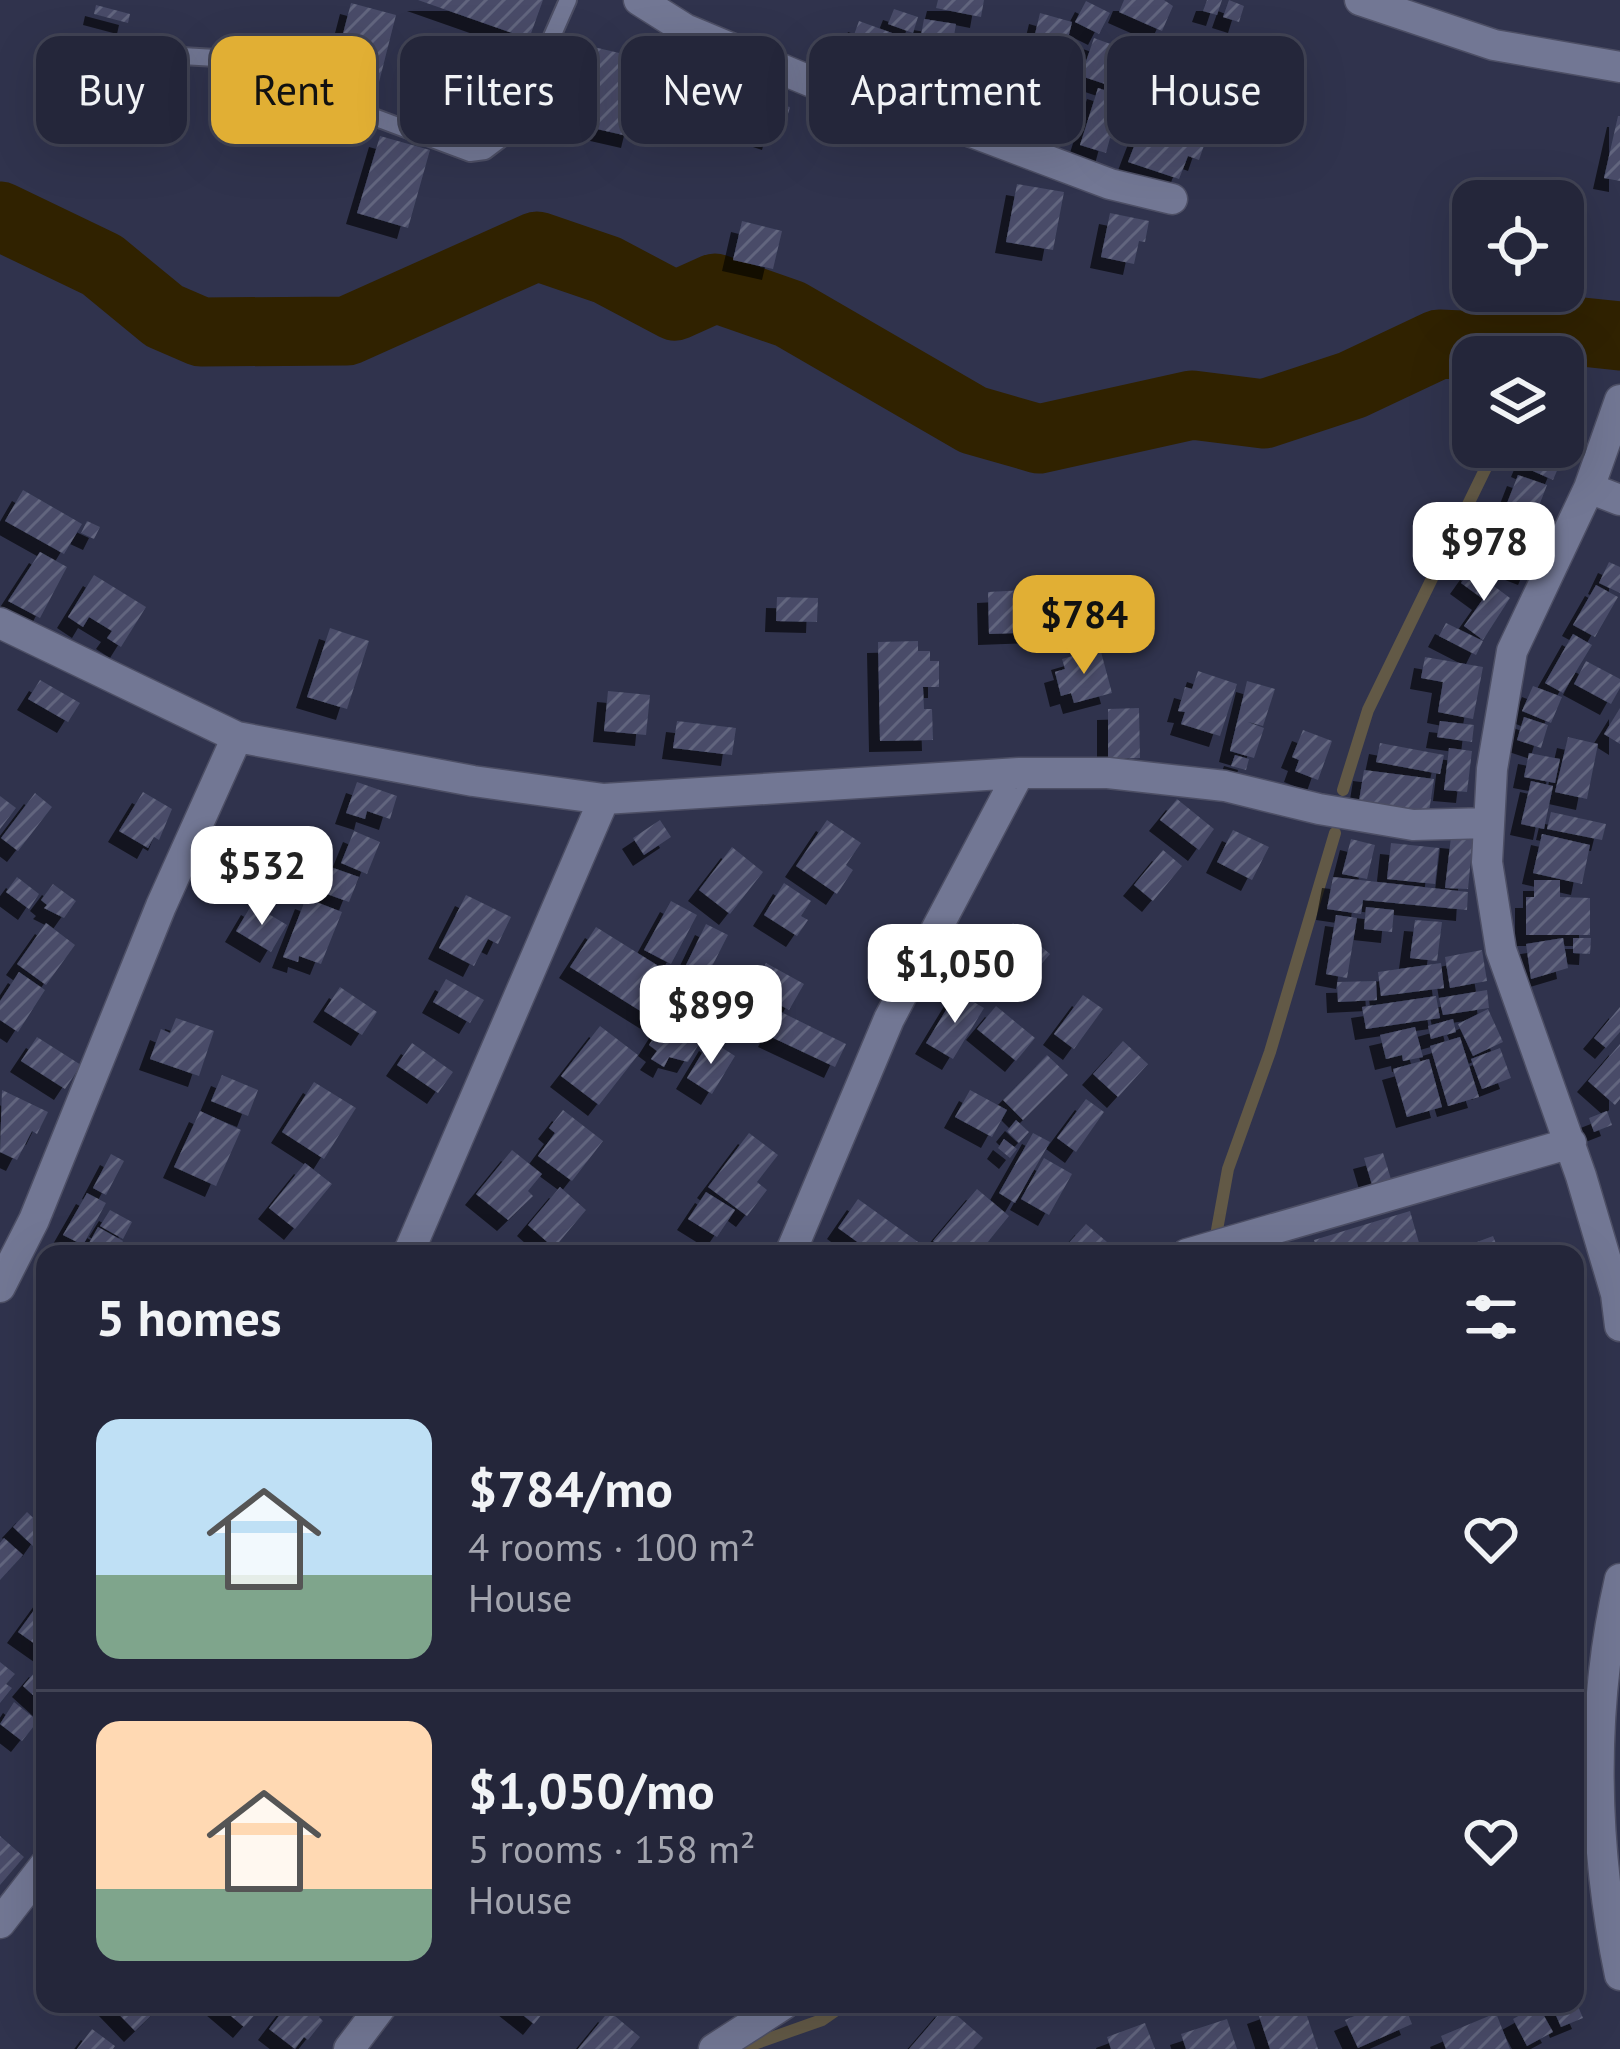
<!DOCTYPE html>
<meta charset="utf-8">
<style>
body{margin:0;font-family:"PT Sans",sans-serif;background:#2c2e42;color:#f1f3f6;height:100vh;display:flex;flex-direction:column;font-size:45px;white-space:nowrap}
*{box-sizing:border-box;margin:0}
p{font-size:39px;color:#a3a5af}
.icon{flex:none;width:66px;height:66px;fill:none;stroke:currentColor;stroke-width:2;stroke-linecap:round;stroke-linejoin:round}
.map{position:relative;flex:1;overflow:hidden}
.sheet{position:absolute;left:36px;top:1245px;width:1548px;height:768px;display:flex;flex-direction:column;background:#24263a;border-radius:24px;box-shadow:0 12px 48px #0002,0 0 0 3px #414354}
.sheet>*{flex:none}
.banner{position:absolute;left:36px;top:36px;width:1548px;height:108px;display:flex;gap:24px}
.tools{position:absolute;left:1452px;top:180px;display:grid;gap:24px}
.tools a{display:grid;place-items:center;width:132px;height:132px;border-radius:24px;background:#24263a;box-shadow:0 12px 48px #0002,0 0 0 3px #414354;font-size:60px}
.price{position:absolute;translate:-50% -102px;padding:0 27px;border-radius:24px;background:#fff;color:#222;font-size:39px;line-height:78px;filter:drop-shadow(0 3px 6px #0008)}
.price::after{content:'';position:absolute;left:50%;top:72px;width:36px;height:27px;margin-left:-18px;background:inherit;clip-path:polygon(0 0,100% 0,50% 100%)}
.price.current{background:#e1af34;color:#111}
ul{padding:0;list-style:none}
li{display:flex;align-items:center;gap:36px;height:300px;padding:0 60px}
li+li{border-top:3px solid #414354}
li span{display:grid;place-items:center;flex:none;width:336px;height:240px;border-radius:24px;color:#555}
li>.icon{margin-inline-start:auto}
span .icon{width:144px;height:144px;fill:#fffc;stroke-width:1}
li b{font-size:51px}
h2{display:flex;justify-content:space-between;align-items:center;height:144px;padding:0 60px;font-size:51px}
.tag{padding:0 42px;border-radius:24px;background:#24263a;box-shadow:0 12px 48px #0002,0 0 0 3px #414354;font-size:42px;line-height:108px}
.tag.current{background:#e1af34;color:#111}
.map>svg:first-child{display:block}
.lines{fill:none;stroke-linecap:round;stroke-linejoin:round}
.stream{stroke:#625946;stroke-width:12}
.river{stroke:#302200;stroke-width:69}
.building{fill:url(#building-hatch);filter:url(#shadow)}
.service-casing{stroke:#4d4f65;stroke-width:20}
.minor-casing{stroke:#4d4f65;stroke-width:33}
.service{stroke:#727794;stroke-width:16}
.minor{stroke:#727794;stroke-width:30}
</style>
<div class="map">
<svg width="1620" height="2049" viewBox="0 0 1620 2049">
<defs>
<pattern id="building-hatch" width="6" height="6" patternUnits="userSpaceOnUse" patternTransform="scale(3)"><rect width="6" height="6" fill="#484c68"/><path d="M-1 1l2-2M0 6l6-6M5 7l2-2" fill="none" stroke="#62657e"/></pattern>
<filter id="shadow"><feDropShadow dx="-11" dy="11" stdDeviation="0" flood-color="#0009"/></filter>
</defs>
<rect width="100%" height="100%" fill="#30334d"/>
<g class="lines">
<path class="stream" d="M1553 357 1573 331
M1343 790 1368 710 1496 447
M1215 1241 1228 1169 1270 1052 1335 833
M740 2049 822 2020 845 2004"/>
<path class="river" d="M0 216 102 265 164 316 201 332 347 331 537 246 607 270 675 306 715 288 790 314 973 420 1039 439 1192 405 1264 414 1352 385 1439 344 1508 347 1573 331 1620 336"/>
</g>
<path class="building" d="M418 0H543L529 39Z
M938 0H984L981 17 936 8Z
M1124 0H1164L1173 6 1162 31 1119 12Z
M1207 0H1222L1217 15 1203 11Z
M1229 0 1244 6 1239 22 1223 17Z
M1086 1 1110 13 1099 34 1075 22Z
M351 3 396 15 374 102 328 91Z
M96 5 130 14 128 23 94 14Z
M894 9 918 17 913 33 888 24Z
M1040 13 1072 22 1057 84 1025 76Z
M924 19 956 24 954 36 960 37 954 79 947 78 945 89 912 84Z
M859 21 914 41 900 82 842 68Z
M1094 38 1138 54 1126 91 1081 76Z
M585 45 645 59 635 99 641 100 632 137 588 127 595 98 569 92Z
M1151 54 1170 63 1165 72 1147 63Z
M1181 65 1203 72 1199 84 1177 77Z
M1161 76 1221 96 1199 160 1188 156 1179 179 1128 162Z
M764 86 788 94 785 106 790 107 783 131 776 128 773 139 749 131Z
M1031 86 1079 98 1072 123 1064 121 1060 139 1021 130Z
M1098 88 1129 98 1116 140 1110 138 1106 153 1080 145Z
M1618 116H1620V181L1604 178Z
M380 136 430 150 408 228 357 213Z
M1017 184 1064 192 1053 250 1006 242Z
M1110 213 1149 221 1145 242 1139 241 1134 264 1101 257Z
M742 221 782 231 773 269 733 260Z
M1563 399 1585 409 1568 443 1563 440Z
M1563 443 1568 445 1553 480 1522 466 1530 447H1563Z
M1518 475 1547 485 1524 545 1495 534Z
M23 490 82 524 64 554 5 521Z
M87 521 100 527 94 539 81 533Z
M1519 548 1537 556 1529 574 1511 567Z
M40 552 67 567 40 618 8 601Z
M1609 562 1620 567V593L1599 583Z
M1471 569 1510 598 1483 640 1464 626 1483 599 1461 583Z
M94 575 146 607 121 647 107 638 112 631 89 617 83 627 68 617Z
M1596 585 1618 597 1595 637 1573 625Z
M1042 589 1043 632 989 634 988 592Z
M777 597 818 598 817 622 776 621Z
M1446 623 1483 641 1476 655 1439 636Z
M330 628 369 641 347 709 307 697Z
M1573 634 1592 645 1563 693 1545 683Z
M918 641V651H930V661H939V687H923L924 709H932L933 740 880 741 878 642Z
M1100 648 1112 693 1074 703 1071 693 1061 696 1055 672 1065 669 1062 659Z
M1425 657 1483 667 1473 719 1438 712 1443 682 1421 678Z
M1586 661 1620 679V688L1611 704 1574 684Z
M1198 671 1237 684 1220 736 1181 724 1185 712 1178 711 1185 687 1192 689Z
M40 680 80 703 68 722 28 699Z
M1247 681 1275 689 1263 726 1248 722 1264 728 1254 758 1230 751Z
M1533 686 1562 697 1551 723 1522 711Z
M608 691 650 695 646 735 604 731Z
M1139 708 1140 758 1108 759V709Z
M1620 708V744L1604 734Z
M1524 717 1548 725 1541 748 1517 740Z
M677 721 736 728 732 755 673 748Z
M1440 721 1474 725 1472 742 1437 737Z
M1303 730 1332 741 1318 780 1295 771 1299 760 1292 757Z
M1568 737 1598 744 1587 799 1555 792Z
M1380 743 1444 755 1440 774 1376 762Z
M1449 748 1472 751 1467 792 1444 790Z
M1529 753 1560 759 1555 783 1524 777Z
M1235 755 1249 759 1246 770 1231 766Z
M1364 770 1434 779 1428 818 1359 801Z
M1531 781 1553 786 1544 829 1521 824Z
M357 782 397 796 390 819 367 811 365 819 346 813Z
M143 792 172 809 159 840 154 837 148 848 119 831Z
M35 793 52 807 18 851 1 838Z
M0 796 16 808 0 829Z
M1177 799 1214 829 1199 850 1160 820Z
M1551 812 1606 824 1602 840 1547 829Z
M660 820 671 837 644 855 633 838Z
M827 820 861 843 846 865 853 870 837 894 796 866Z
M1233 830 1269 847 1252 880 1217 862Z
M354 831 380 842 367 874 341 863Z
M1542 834 1590 845 1582 884 1533 873Z
M1451 837 1473 839 1468 889 1445 888Z
M1351 839 1375 845 1367 879 1342 874Z
M1391 843 1439 848 1435 884 1387 879Z
M732 847 763 872 730 914 699 890Z
M1163 850 1182 866 1153 901 1134 885Z
M322 864 359 877 349 902 313 889Z
M17 877 39 894 29 909 6 892Z
M1333 877 1468 892 1467 910 1363 900 1361 914 1327 909Z
M1534 880H1560V897L1590 898V935H1526V897H1534Z
M784 883 811 901 801 916 808 920 797 936 764 915Z
M53 884 76 901 64 918 44 908 47 905 41 900Z
M466 895 511 917 498 944 488 939 474 966 439 948Z
M306 898 342 912 321 964 299 956 298 962 283 957Z
M671 901 697 915 671 964 644 950Z
M252 904 287 925 271 952 236 931Z
M1366 907 1394 910 1392 932 1364 929Z
M1336 915 1357 918 1347 978 1326 974Z
M1415 920 1442 922 1437 961 1410 958Z
M46 923 75 945 46 985 17 964Z
M1013 923 1050 954 1028 980 1021 974 1017 979 994 960 998 954 991 948Z
M706 924 728 935 707 976 686 965Z
M596 927 684 982 658 1022 570 967Z
M1563 938 1568 968 1531 979 1526 944Z
M1573 938H1591L1590 954 1573 953Z
M1482 950 1487 981 1450 988 1445 957Z
M766 963 804 984 789 1010 751 989Z
M1441 963 1444 988 1381 996 1378 972Z
M19 972 45 990 18 1032 0 1020V1001Z
M446 979 484 1000 470 1023 433 1002Z
M1376 981 1377 1000 1338 1002 1337 982Z
M688 983 723 1006 706 1034 670 1011Z
M340 987 377 1012 362 1035 324 1011Z
M1487 990 1489 1008 1443 1015 1439 998Z
M957 992 984 1008 953 1059 926 1043Z
M1083 995 1103 1009 1074 1049 1054 1034Z
M1436 996 1440 1018 1366 1029 1362 1007Z
M996 1006 1035 1038 1016 1061 977 1029Z
M1620 1007V1032L1606 1048 1594 1038Z
M1488 1009 1503 1042 1473 1056 1458 1024Z
M781 1012 846 1044 835 1067 769 1036Z
M176 1018 214 1031 199 1076 150 1059 161 1029 170 1033Z
M666 1018 702 1039 688 1062 669 1057 664 1067 651 1059 657 1051 649 1045Z
M1453 1019 1456 1032 1431 1039 1428 1026Z
M600 1026 638 1055 599 1105 561 1076Z
M1415 1027 1423 1057 1403 1061 1402 1055 1386 1059 1380 1035Z
M37 1037 81 1065 65 1089 21 1061Z
M1460 1037 1479 1097 1448 1106 1430 1046Z
M710 1040 735 1056 712 1094 687 1078Z
M1123 1041 1148 1064 1118 1097 1093 1074Z
M412 1043 453 1072 438 1093 397 1065Z
M1620 1044V1099L1615 1105 1588 1081Z
M1500 1048 1511 1078 1482 1089 1471 1059Z
M1047 1055 1068 1075 1023 1120 1003 1100Z
M1429 1059 1442 1107 1407 1117 1393 1069Z
M222 1075 258 1090 248 1116 211 1101Z
M314 1082 356 1108 324 1159 282 1132Z
M2 1090 48 1112 37 1134 32 1131 17 1160 0 1152Z
M970 1090 1007 1110 992 1137 955 1117Z
M1086 1099 1104 1112 1076 1152 1057 1138Z
M563 1110 603 1141 572 1181 538 1156 555 1133 549 1128Z
M200 1111 241 1130 216 1186 174 1167Z
M1607 1111 1612 1125 1594 1132 1589 1118Z
M1016 1120 1029 1132 1019 1143 1007 1131Z
M749 1133 778 1155 757 1182 767 1190 747 1216 708 1187Z
M1033 1133 1050 1142 1015 1203 999 1193Z
M1004 1139 1017 1149 1010 1158 998 1148Z
M512 1150 542 1174 528 1191 533 1196 508 1220 476 1194Z
M1383 1153 1394 1189 1375 1195 1364 1158Z
M111 1154 124 1161 106 1195 93 1188Z
M1044 1158 1072 1174 1049 1215 1021 1199Z
M305 1163 332 1184 295 1229 269 1208Z
M560 1187 586 1210 554 1248 528 1225Z
M977 1189 1009 1216 978 1254H948L933 1241Z
M706 1192 735 1210 717 1237 688 1219Z
M87 1193 106 1203 83 1245 63 1235Z
M858 1199 935 1254H874L838 1228Z
M110 1210 132 1222 123 1239 100 1226Z
M1410 1211 1419 1243 1383 1254H1318L1314 1240Z
M1086 1224 1121 1254H1073L1065 1247Z
M98 1227 123 1241 116 1254H83Z
M1493 1236 1500 1254H1445Z
M27 1512 45 1529 33 1546 13 1527Z
M4 1538 23 1555 0 1580V1543Z
M45 1595V1651L18 1632Z
M0 1662 15 1674 6 1684 12 1688 0 1703Z
M40 1666 45 1671V1706L23 1686Z
M14 1702 38 1721 22 1741 0 1724Z
M0 1836 24 1857 0 1885Z
M109 2004H163L135 2031Z
M217 2004H264L244 2027Z
M288 2004H329L319 2017 323 2021 308 2040 304 2037 295 2049 269 2029Z
M509 2004H550L534 2024Z
M1283 2004H1303L1318 2049H1270L1258 2013Z
M1382 2004H1404L1412 2024 1358 2048 1345 2020Z
M1551 2004H1577L1583 2018 1561 2027Z
M1538 2005 1553 2032 1527 2046 1513 2019Z
M946 2006 983 2038 973 2049H909Z
M609 2011 640 2037 630 2049H578Z
M1496 2013 1510 2049H1446L1441 2036Z
M1227 2019 1237 2049H1186L1181 2034Z
M1145 2023 1155 2049H1111L1107 2037Z
M92 2029 115 2046 113 2049H77Z"/>
<g class="lines">
<g class="service-casing">
<path id="service" d="M165 55 216 58 470 153 485 151 510 132 568 0"/>
</g>
<g class="minor-casing">
<path id="minor" d="M639 0 685 29 848 97 969 131 1110 184 1172 199
M1360 0 1494 45 1620 67
M1620 400 1589 488 1512 651 1492 769 1487 862 1501 950 1581 1176 1616 1294 1620 1326
M1589 488 1620 500
M0 623 237 737 473 781 604 799 1019 773H1108L1225 786 1319 809 1413 825 1488 823
M408 1254 604 799
M790 1254 889 1019 1019 773
M1187 1254 1571 1143
M0 1287 34 1220 161 906 237 737
M1620 1579C1590 1708 1593 1846 1620 1975
M0 1923 45 1865
M349 2049 383 2004
M714 2049 784 2004"/>
</g>
<use href="#service" class="service"/>
<use href="#minor" class="minor"/>
</g>
</svg>
<div class="tools">
<a><svg class="icon" aria-label="locate" viewBox="0 0 24 24"><circle cx="12" cy="12" r="6"/><path d="M12 2v4M12 18v4M2 12h4M18 12h4"/></svg></a>
<a><svg class="icon" aria-label="layers" viewBox="0 0 24 24"><path d="M12 4l9 5-9 5-9-5zM3 14l9 5 9-5"/></svg></a>
</div>
<b class="price" style="left:1484px;top:604px">$978</b>
<b class="price current" style="left:1084px;top:677px">$784</b>
<b class="price" style="left:262px;top:928px">$532</b>
<b class="price" style="left:955px;top:1026px">$1,050</b>
<b class="price" style="left:711px;top:1067px">$899</b>
<div class="banner">
<a class="tag">Buy</a>
<a class="tag current">Rent</a>
<a class="tag">Filters</a>
<a class="tag">New</a>
<a class="tag">Apartment</a>
<a class="tag">House</a>
</div>
<section class="sheet">
<h2>5 homes<svg class="icon" aria-label="filters" viewBox="0 0 24 24"><path d="M4 7h16M4 17h16"/><circle cx="9" cy="7" r="2"/><circle cx="15" cy="17" r="2"/></svg></h2>
<ul>
<li><span style="background:linear-gradient(#bfe0f5 65%,#7fa58c 0)"><svg class="icon" aria-label="home" viewBox="0 0 24 24"><path d="M3 11l9-7 9 7M6 9v11h12V9"/></svg></span><div><b>$784/mo</b><p>4 rooms · 100 m²</p><p>House</p></div><svg class="icon" aria-label="heart" viewBox="0 0 24 24"><path d="M12 20l-8-8c-3-5 5-10 8-4 3-6 11-1 8 4z"/></svg></li>
<li><span style="background:linear-gradient(#ffd9b3 70%,#7fa58c 0)"><svg class="icon" aria-label="home" viewBox="0 0 24 24"><path d="M3 11l9-7 9 7M6 9v11h12V9"/></svg></span><div><b>$1,050/mo</b><p>5 rooms · 158 m²</p><p>House</p></div><svg class="icon" aria-label="heart" viewBox="0 0 24 24"><path d="M12 20l-8-8c-3-5 5-10 8-4 3-6 11-1 8 4z"/></svg></li>
</ul>
</section>
</div>
